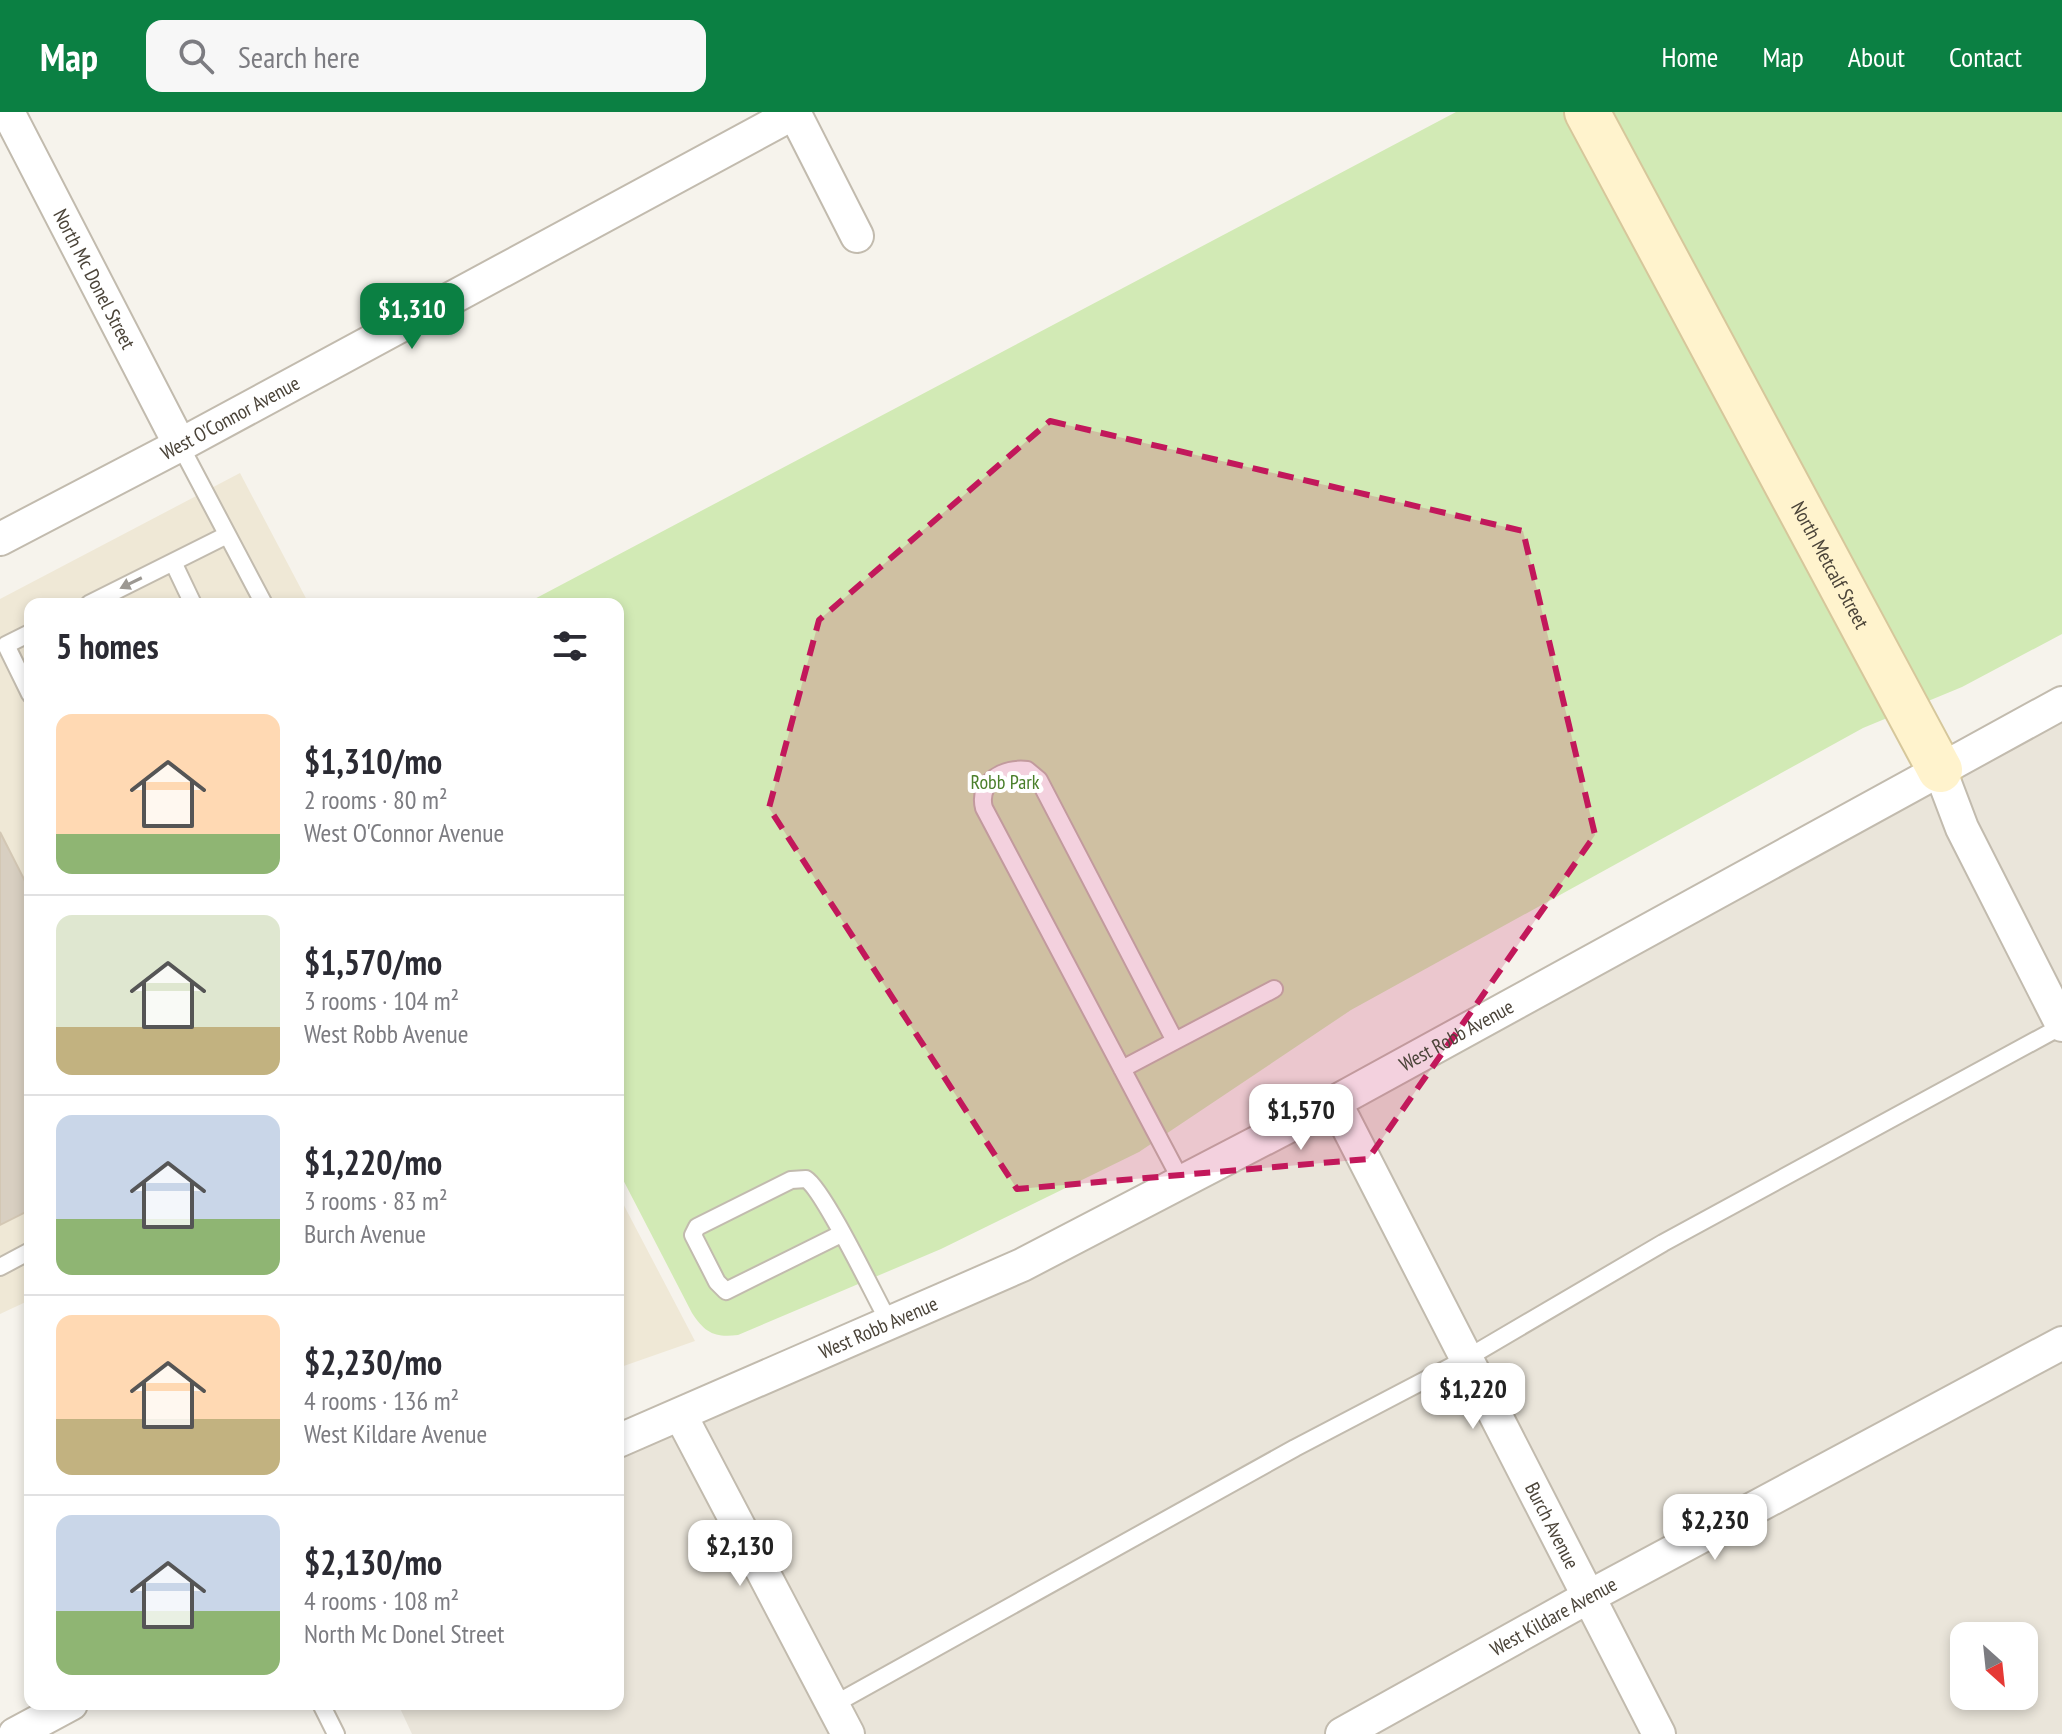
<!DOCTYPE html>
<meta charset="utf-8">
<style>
body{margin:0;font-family:"PT Sans Narrow",sans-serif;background:#f7f7f7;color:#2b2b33;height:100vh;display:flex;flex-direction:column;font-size:30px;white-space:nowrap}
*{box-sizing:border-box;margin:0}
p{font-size:26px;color:#7c7c81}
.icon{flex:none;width:44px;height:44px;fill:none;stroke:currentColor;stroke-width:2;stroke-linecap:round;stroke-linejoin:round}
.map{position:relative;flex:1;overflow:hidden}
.sheet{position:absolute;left:24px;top:486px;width:600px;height:1112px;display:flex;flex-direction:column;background:#fff;border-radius:16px;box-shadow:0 4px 12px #0003}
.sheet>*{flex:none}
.needle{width:52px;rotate:153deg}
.buttons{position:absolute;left:1950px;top:1510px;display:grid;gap:16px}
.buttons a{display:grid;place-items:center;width:88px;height:88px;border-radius:16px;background:#fff;box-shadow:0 4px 12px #0003;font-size:40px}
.price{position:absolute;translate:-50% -68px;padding:0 18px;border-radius:16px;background:#fff;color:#222;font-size:26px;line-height:52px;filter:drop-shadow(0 2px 4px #0008)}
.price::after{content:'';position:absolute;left:50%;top:48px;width:24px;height:18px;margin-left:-12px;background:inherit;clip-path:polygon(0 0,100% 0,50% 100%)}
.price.current{background:#0b8043;color:#fff}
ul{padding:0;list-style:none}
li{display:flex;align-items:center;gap:24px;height:200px;padding:0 32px}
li+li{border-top:2px solid #e1e1e2}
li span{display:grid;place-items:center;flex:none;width:224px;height:160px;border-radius:16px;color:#555}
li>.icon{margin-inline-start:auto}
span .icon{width:96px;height:96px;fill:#fffc;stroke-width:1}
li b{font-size:34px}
h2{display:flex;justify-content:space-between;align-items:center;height:96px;padding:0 32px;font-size:34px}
header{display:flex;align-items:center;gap:48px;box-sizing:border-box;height:112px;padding:0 40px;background:#0b8043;color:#fff}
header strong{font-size:38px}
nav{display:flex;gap:44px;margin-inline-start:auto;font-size:28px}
.search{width:560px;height:72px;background:#f7f7f7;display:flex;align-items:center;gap:20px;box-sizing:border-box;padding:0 28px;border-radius:16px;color:#7c7c81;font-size:30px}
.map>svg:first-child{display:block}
.residential{fill:#eae5da;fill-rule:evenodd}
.education{fill:#efe8d6}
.green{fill:#d2eab5}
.building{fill:#d8cfc1;stroke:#d3c7b4;stroke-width:2}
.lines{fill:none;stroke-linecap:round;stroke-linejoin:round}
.lane-casing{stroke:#c2bbae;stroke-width:20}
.street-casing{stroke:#c2bbae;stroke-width:36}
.secondary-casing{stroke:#d6c79b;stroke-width:48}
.lane{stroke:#fff;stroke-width:16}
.street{stroke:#fff;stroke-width:32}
.secondary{stroke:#fff3cd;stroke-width:44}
.oneway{fill:#9c9892}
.marked{fill:#c2185b;fill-opacity:0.2;stroke:#c2185b;stroke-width:6;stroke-dasharray:16 10;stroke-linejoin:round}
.labels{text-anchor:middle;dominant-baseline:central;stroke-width:8;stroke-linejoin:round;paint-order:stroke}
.street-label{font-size:20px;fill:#4b4439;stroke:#fff}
.park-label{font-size:20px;fill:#4a7f2a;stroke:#fff}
</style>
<header>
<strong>Map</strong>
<div class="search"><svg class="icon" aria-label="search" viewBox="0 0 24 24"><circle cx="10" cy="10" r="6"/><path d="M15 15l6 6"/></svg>Search here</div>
<nav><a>Home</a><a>Map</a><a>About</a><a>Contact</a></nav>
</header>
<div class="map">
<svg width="2062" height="1622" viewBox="0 0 2062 1622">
<rect width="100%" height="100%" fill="#f6f3ec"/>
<path class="residential" d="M2062 591V1622H412L398 1592H618V1329L1335 990ZM1964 1524H2024V1584H1964Z"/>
<path class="education" d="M240 361 309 492H30V1188L0 1202V487Z
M618 1082 695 1229 618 1256Z"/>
<path class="green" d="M1456 0H2062V522L1962 575 1863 616 1351 898 1139 1040 941 1137 738 1223C715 1226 705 1221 692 1201L618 1058V492H525Z"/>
<path class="building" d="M0 720 30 779V1098L0 1113Z"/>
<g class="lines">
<g class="lane-casing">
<path id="lane" d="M180 333 264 492
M173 450 193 492
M89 492 227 423
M30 521 6 533 30 582
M1175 929 1274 877
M1122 957 1175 929 1039 668 1027 658C1005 655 977 669 984 696L1182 1070
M841 1122 726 1179 717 1170 693 1123 697 1115 791 1068 806 1067C824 1078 876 1187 890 1212
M0 1155 30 1139
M321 1592 336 1622
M833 1593 1295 1336 1467 1246 1663 1131 2062 914"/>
</g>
<g class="street-casing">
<g id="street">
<path id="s1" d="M8 0 180 333"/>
<path d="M794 0 857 124"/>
<path id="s2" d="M0 427 180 333 796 0"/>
<path d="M1940 658 1962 716 2062 913"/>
<path id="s3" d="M1335 990 1659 1622"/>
<path d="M681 1304 848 1622"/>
<path id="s4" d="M618 1329 1022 1153 1335 990 2062 591"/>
<path d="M15 1622 71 1592"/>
<path id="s5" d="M1342 1622 1590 1484 2062 1231"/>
</g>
</g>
<g class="secondary-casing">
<g id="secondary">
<path id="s6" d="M1587 0 1940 658"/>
</g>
</g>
<use href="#lane" class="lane"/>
<use href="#street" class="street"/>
<use href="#secondary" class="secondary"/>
</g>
<defs><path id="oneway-solid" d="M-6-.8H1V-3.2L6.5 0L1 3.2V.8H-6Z" transform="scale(2)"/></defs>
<use class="oneway" href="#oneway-solid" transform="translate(131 471) rotate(154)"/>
<path class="marked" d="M1050 309 1523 419 1595 723 1368 1047 1017 1077 769 696 819 508Z"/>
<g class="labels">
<g class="street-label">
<text stroke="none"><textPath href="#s1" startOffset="188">North Mc Donel Street</textPath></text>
<text stroke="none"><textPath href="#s2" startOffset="260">West O'Connor Avenue</textPath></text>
<text stroke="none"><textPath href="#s6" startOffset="514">North Metcalf Street</textPath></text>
<text stroke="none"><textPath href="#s4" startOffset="932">West Robb Avenue</textPath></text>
<text stroke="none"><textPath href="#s4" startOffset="284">West Robb Avenue</textPath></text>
<text stroke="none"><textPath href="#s3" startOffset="476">Burch Avenue</textPath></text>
<text stroke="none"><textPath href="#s5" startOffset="242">West Kildare Avenue</textPath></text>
</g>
<g class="park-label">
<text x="1005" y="670">Robb Park</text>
</g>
</g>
</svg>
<div class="buttons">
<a><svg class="needle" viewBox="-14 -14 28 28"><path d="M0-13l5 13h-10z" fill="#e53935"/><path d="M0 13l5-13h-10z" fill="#7c7c81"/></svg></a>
</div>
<b class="price current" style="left:412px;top:239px">$1,310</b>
<b class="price" style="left:1301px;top:1040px">$1,570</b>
<b class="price" style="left:1473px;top:1319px">$1,220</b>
<b class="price" style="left:1715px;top:1450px">$2,230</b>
<b class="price" style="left:740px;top:1476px">$2,130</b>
<section class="sheet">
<h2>5 homes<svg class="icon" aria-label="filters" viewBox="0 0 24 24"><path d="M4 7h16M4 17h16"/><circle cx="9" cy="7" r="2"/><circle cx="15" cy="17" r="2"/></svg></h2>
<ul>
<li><span style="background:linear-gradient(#ffd9b3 75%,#8fb573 0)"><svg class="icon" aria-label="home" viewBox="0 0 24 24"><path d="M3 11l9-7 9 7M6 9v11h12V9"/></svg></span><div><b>$1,310/mo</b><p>2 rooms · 80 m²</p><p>West O'Connor Avenue</p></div></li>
<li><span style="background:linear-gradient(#dfe7d0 70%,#c2b280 0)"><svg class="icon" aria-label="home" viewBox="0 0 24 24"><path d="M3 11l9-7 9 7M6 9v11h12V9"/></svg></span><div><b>$1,570/mo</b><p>3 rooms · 104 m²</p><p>West Robb Avenue</p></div></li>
<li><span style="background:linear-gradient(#c9d6e8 65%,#8fb573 0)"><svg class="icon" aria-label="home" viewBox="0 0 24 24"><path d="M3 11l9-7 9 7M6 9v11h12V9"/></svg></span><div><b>$1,220/mo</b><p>3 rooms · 83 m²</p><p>Burch Avenue</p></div></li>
<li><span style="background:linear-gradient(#ffd9b3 65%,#c2b280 0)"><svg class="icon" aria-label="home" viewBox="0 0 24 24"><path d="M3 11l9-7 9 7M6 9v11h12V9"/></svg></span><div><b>$2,230/mo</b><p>4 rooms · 136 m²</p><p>West Kildare Avenue</p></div></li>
<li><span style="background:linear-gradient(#c9d6e8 60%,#8fb573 0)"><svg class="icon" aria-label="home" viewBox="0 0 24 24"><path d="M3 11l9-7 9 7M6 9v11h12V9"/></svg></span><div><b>$2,130/mo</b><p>4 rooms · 108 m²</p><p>North Mc Donel Street</p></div></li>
</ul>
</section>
</div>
